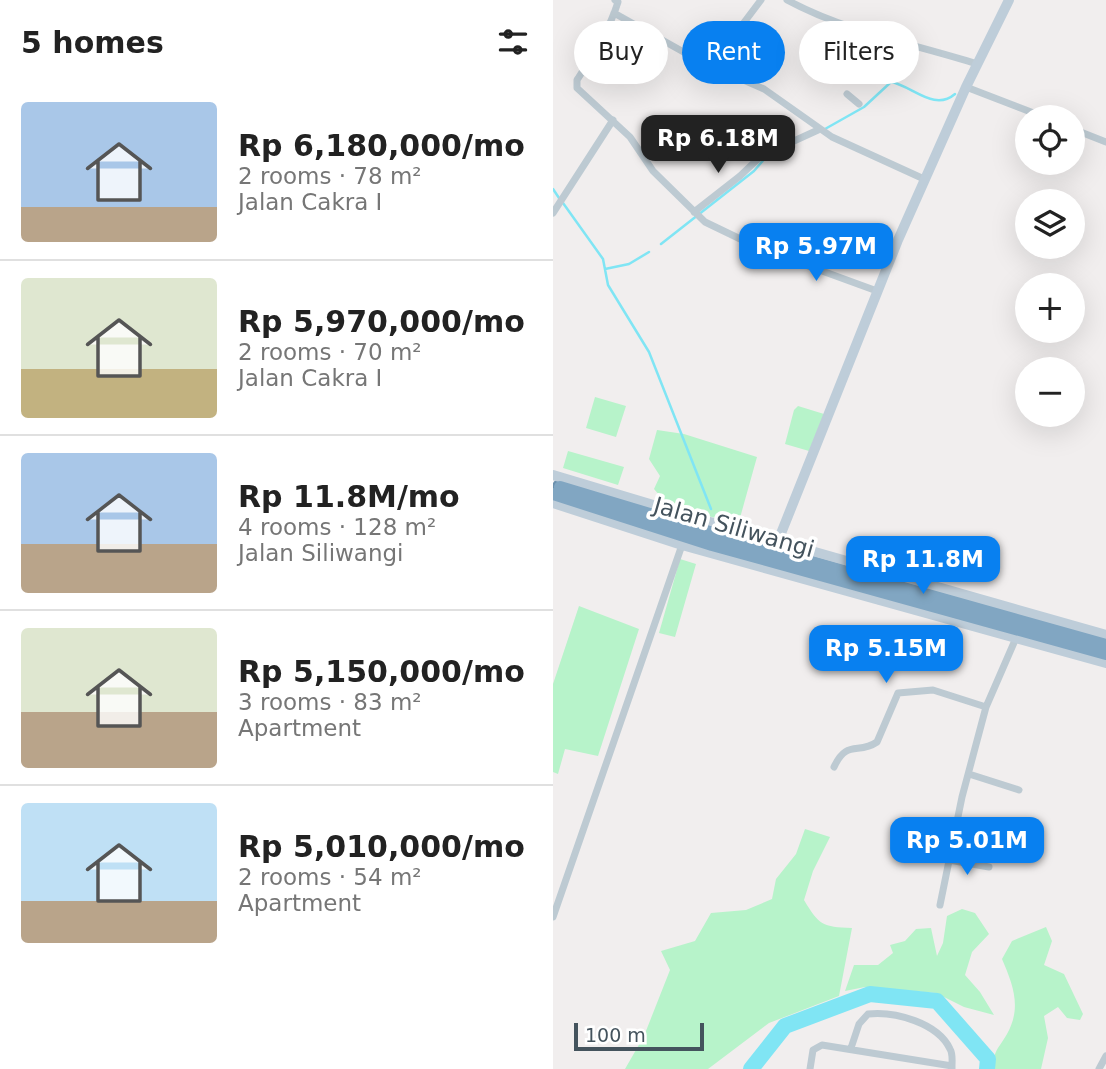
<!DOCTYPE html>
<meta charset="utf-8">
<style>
body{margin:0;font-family:"DejaVu Sans",sans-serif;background:#f6f6f6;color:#222;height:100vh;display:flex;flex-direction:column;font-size:26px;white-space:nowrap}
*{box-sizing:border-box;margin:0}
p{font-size:23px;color:#767676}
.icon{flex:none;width:38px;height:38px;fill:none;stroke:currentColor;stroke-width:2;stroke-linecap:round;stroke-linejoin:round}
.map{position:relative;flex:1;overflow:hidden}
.drawer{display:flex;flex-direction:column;background:#fff;width:553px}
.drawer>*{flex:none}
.guide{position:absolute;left:21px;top:21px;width:427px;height:63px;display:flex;gap:14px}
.controls{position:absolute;left:462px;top:105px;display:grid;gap:14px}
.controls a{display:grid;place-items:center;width:70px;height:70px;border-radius:50%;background:#fff;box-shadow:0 7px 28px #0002;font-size:35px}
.scale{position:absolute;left:21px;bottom:18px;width:130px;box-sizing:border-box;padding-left:7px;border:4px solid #44535d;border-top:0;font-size:19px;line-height:24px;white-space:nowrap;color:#44535d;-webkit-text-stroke:5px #fff;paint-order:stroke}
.price{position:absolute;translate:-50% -60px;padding:0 16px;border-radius:14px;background:#0880f0;color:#fff;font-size:23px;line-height:46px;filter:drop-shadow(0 2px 4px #0008)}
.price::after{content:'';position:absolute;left:50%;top:42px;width:21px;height:16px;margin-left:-10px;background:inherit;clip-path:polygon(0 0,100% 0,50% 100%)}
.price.current{background:#222;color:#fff}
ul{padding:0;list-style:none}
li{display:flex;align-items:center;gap:21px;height:175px;padding:0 21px}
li+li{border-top:2px solid #e0e0e0}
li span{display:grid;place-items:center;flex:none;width:196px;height:140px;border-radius:7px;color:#555}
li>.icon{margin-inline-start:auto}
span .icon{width:84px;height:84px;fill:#fffc;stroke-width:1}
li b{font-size:30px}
h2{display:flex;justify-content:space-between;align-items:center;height:84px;padding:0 21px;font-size:30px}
.pill{padding:0 24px;border-radius:32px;background:#fff;box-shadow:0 7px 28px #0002;font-size:24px;line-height:63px}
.pill.current{background:#0880f0;color:#fff}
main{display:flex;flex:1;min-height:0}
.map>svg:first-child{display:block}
.green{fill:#b7f3ca}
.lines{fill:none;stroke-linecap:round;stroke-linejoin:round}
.stream{stroke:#80e5f4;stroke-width:2.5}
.river{stroke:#80e5f4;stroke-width:16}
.highway-casing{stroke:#6c91ae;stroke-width:16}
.street{stroke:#bdcad2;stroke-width:7}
.secondary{stroke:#becdd9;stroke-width:10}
.highway{stroke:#81a6c2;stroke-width:12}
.labels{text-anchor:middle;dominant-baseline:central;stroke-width:7;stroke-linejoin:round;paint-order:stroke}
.street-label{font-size:23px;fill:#44535d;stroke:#fff}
</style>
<main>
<section class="drawer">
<h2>5 homes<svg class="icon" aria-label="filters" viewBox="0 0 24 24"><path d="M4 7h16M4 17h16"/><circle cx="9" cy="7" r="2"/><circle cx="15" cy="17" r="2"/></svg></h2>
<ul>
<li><span style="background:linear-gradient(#a9c7e8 75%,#b9a48a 0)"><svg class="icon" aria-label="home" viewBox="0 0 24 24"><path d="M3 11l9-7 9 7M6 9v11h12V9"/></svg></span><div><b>Rp 6,180,000/mo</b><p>2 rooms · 78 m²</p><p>Jalan Cakra I</p></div></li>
<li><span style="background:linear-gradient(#dfe7d0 65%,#c2b280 0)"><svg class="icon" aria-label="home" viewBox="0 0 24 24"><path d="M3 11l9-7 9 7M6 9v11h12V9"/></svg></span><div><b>Rp 5,970,000/mo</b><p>2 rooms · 70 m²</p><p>Jalan Cakra I</p></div></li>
<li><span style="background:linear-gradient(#a9c7e8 65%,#b9a48a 0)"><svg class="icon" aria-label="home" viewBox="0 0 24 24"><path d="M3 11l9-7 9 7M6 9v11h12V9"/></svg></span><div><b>Rp 11.8M/mo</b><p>4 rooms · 128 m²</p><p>Jalan Siliwangi</p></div></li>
<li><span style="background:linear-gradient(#dfe7d0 60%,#b9a48a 0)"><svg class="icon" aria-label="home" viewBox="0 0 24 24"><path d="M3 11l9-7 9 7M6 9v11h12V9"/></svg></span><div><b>Rp 5,150,000/mo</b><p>3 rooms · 83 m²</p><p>Apartment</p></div></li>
<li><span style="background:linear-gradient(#bfe0f5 70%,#b9a48a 0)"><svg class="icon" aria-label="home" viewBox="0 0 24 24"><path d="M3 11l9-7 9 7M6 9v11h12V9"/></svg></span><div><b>Rp 5,010,000/mo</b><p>2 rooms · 54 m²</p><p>Apartment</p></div></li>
</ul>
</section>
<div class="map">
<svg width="553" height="1069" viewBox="0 0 553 1069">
<rect width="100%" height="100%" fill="#f1eeee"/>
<path class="green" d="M42 397 73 406 63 437 33 428Z
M245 406 271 414 256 451 232 444 241 410Z
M104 430 131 434 204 457 185 525 113 503 101 489 107 476 96 459Z
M15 451 71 467 65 485 10 468Z
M127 559 143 564 122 637 106 633Z
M26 606 86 629 45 756 12 749 5 774 0 772V684Z
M252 829 277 837 260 871 251 900C266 925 269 927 299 928L286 996 216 1023 155 1069H72L91 1036 117 970 108 951 142 941 158 913 193 910 219 899 223 879 243 854Z
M409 909 422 913 436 934 419 952 412 975 427 992 441 1015 411 1007 383 993 312 987 292 991 301 965H325L340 953 337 945 352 941 363 929 378 928 384 956 390 943 394 916Z
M493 927 499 941 491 965 511 974 530 1014 527 1020 514 1018 505 1007 491 1016 495 1038 488 1069H439C442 1048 444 1051 454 1034 469 1007 460 985 449 959L459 941Z"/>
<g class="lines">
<path class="stream" d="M272 129 311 107 338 82C360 86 381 112 402 94
M0 189 6 198
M10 203 50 259 55 285 96 352 158 509
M108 244 201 171 213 157
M52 269 76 264 96 252"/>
<path class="river" d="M198 1069 232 1026 317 994 384 1001 435 1059 434 1069"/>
<g class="highway-casing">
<path id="highway" d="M7 487 233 555 553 645
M0 494 159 545 553 654"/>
</g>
<path class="street" d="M62 0 65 2C56 31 40 55 24 80V88L77 137 100 171 152 222 206 248 324 291
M234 0C293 32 361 44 424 64
M61 13 143 59 211 89 279 137 371 179
M159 65 208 0
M413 87 491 117
M294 94 306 104
M520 129 553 142
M141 212 187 176 208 156 265 130
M0 213 60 120
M281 767C294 739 305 755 324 742L345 693 380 690 433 707
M416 774 466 790
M396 860 436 867
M387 905 409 797 433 707 463 638
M0 917 129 545
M298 1048 306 1024 315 1014C342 1011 385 1023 397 1049 400 1054 399 1060 399 1066
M257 1069 260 1050 269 1045 399 1066V1069
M546 1069 553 1056"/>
<path class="secondary" d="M0 475 167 525 553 635
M0 503 129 545 553 663
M225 541 345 240 413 87 456 0"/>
<use href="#highway" class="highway"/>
</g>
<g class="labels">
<g class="street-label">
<text transform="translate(181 527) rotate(16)">Jalan Siliwangi</text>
</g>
</g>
</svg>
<div class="controls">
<a><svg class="icon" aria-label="locate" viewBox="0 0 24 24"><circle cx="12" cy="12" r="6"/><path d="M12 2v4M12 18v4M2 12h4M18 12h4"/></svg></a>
<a><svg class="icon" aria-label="layers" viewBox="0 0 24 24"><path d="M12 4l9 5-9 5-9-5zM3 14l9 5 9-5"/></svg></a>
<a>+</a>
<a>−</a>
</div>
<div class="scale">100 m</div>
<b class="price current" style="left:165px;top:175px">Rp 6.18M</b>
<b class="price" style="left:263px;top:283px">Rp 5.97M</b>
<b class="price" style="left:370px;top:596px">Rp 11.8M</b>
<b class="price" style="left:333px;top:685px">Rp 5.15M</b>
<b class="price" style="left:414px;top:877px">Rp 5.01M</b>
<div class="guide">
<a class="pill">Buy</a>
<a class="pill current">Rent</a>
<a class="pill">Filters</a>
</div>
</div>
</main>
